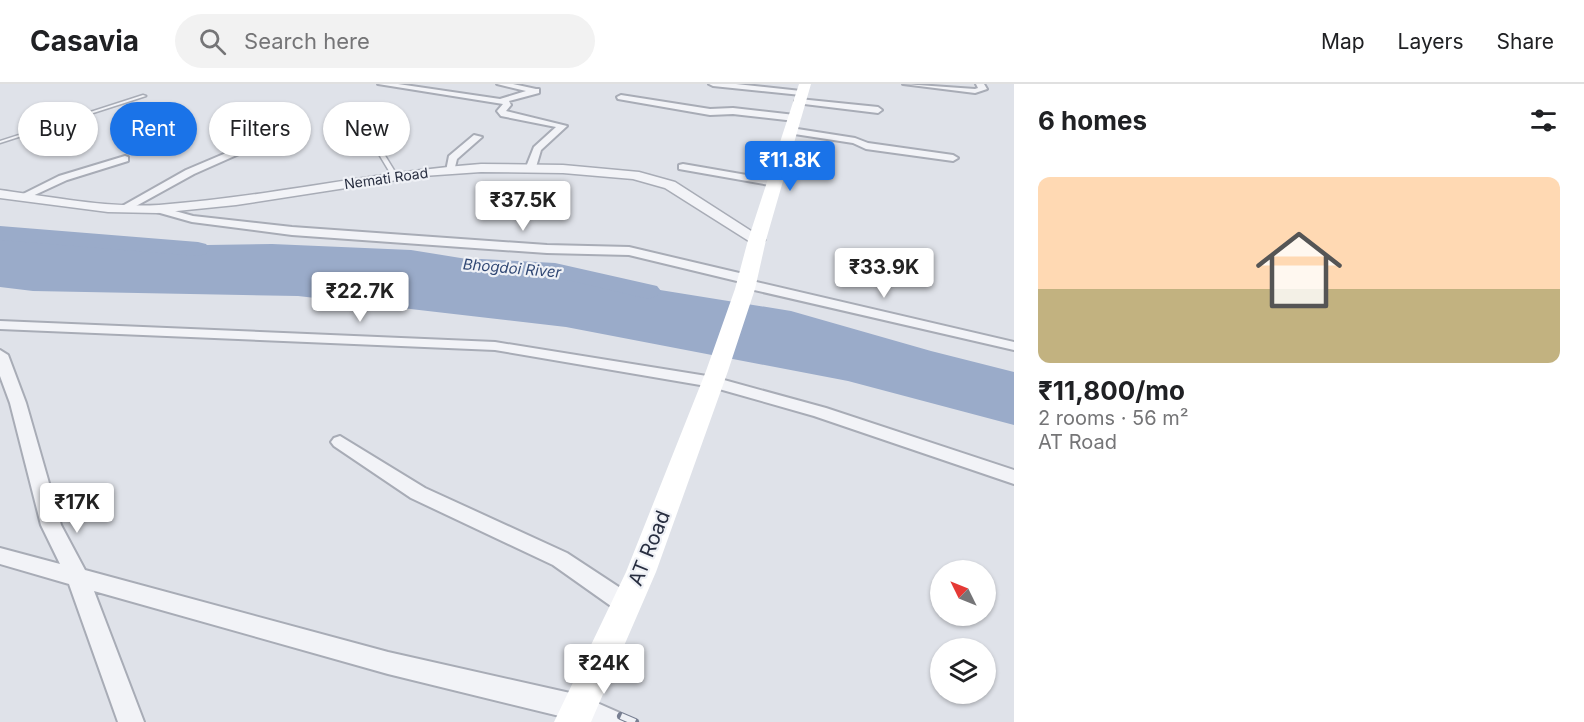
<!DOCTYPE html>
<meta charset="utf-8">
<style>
body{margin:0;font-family:Inter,sans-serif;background:#f2f2f2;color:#202124;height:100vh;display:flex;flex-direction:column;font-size:22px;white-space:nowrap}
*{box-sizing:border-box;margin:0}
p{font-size:20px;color:#757577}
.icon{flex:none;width:33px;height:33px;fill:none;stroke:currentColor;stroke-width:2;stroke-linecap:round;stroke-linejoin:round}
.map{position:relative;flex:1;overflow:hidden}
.panel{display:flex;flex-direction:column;background:#fff;width:570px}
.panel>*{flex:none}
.banner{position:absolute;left:18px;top:18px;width:570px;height:54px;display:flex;gap:12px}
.needle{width:39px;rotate:313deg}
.tools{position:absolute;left:930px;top:476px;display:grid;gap:12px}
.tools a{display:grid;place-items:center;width:66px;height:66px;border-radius:50%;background:#fff;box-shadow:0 2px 4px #0004;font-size:30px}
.price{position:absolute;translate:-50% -51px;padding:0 14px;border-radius:6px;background:#fff;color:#222;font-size:20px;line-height:39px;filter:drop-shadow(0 2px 3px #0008)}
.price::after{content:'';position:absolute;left:50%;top:36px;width:18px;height:14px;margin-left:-9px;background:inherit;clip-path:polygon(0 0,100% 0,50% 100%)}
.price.active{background:#1a73e8;color:#fff}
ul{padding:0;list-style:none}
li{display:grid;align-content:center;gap:12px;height:318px;padding:0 24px}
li+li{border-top:2px solid #e0e0e0}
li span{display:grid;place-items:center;height:186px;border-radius:12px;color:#555}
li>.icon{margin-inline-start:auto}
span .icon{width:108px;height:108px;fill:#fffc;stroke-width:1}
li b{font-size:26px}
h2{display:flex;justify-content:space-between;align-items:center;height:72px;padding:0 24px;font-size:26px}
.chip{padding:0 21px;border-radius:27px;background:#fff;box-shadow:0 2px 4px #0004;font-size:21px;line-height:54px}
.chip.active{background:#1a73e8;color:#fff}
header{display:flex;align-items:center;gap:36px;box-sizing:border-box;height:84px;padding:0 30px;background:#fff;border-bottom:2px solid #e0e0e0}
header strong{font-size:28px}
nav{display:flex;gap:33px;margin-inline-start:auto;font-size:21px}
.search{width:420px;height:54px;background:#f2f2f2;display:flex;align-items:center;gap:15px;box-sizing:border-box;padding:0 21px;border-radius:33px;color:#757577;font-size:22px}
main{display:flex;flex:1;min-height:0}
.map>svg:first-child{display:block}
.water{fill:#9aabc9}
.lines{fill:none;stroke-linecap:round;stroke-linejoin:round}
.river{fill:#9aabc9;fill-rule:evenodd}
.service-casing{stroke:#a8acb6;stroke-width:3}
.minor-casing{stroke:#a8acb6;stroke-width:4}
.tertiary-casing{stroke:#a8acb6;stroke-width:3}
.service{fill:#f2f3f7;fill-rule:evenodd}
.minor{fill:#f2f3f7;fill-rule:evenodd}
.tertiary{fill:#f2f3f7;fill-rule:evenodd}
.secondary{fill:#fff;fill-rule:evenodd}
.rail-casing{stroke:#787f92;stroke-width:8}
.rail{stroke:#eff1f6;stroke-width:6;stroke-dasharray:19;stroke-linecap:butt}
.labels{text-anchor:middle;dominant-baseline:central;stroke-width:4.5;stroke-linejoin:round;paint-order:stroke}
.far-street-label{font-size:14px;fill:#282e40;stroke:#eff1f6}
.far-water-label{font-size:15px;font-style:italic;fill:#314874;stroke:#eff1f6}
.near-street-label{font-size:20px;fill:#282e40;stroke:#eff1f6}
</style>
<header>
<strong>Casavia</strong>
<div class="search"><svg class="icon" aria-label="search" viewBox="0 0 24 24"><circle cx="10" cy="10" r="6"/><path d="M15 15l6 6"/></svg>Search here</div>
<nav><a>Map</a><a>Layers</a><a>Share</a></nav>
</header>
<main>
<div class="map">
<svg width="1014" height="638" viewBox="0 0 1014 638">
<rect width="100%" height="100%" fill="#dfe2e9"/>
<path class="water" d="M0 153 143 162 272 160 411 166 791 227 931 267 1014 288V341L848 297 566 243 298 212 33 207 0 203Z"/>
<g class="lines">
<path class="river" d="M0 142 198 158 206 160 210 165 206 170 198 172 0 156Z
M481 175 555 179 657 202 661 207 657 212 648 215 555 193 472 187 469 182 472 177Z"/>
<g class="service-casing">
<path id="service" d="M143 11 146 12 0 59V57Z
M368 30 372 31 345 47 344 49 381 65 397 91 396 92H392L377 67 340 50 341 45Z"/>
</g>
<g class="minor-casing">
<path id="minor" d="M378 0H398L500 15 526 7 497 0H513L536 5H539V9L509 17 511 21 506 27 567 42 541 66 536 83 531 86 526 83 534 63 556 43 501 32 497 27 503 20Z
M709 0H736L801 7 805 9 801 11 713 2Z
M903 0 975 5 978 4 976 0H984L987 5 975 9Z
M621 11 710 25 733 24 795 31 799 34 795 37 733 30 710 31 618 15 617 13Z
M799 15 878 23 882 26 878 29 796 19 795 17Z
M791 44 855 54 868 59 953 71 958 74 953 77 866 65 853 59 788 49V45Z
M474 51 482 53 457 75 454 87H446L449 72Z
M245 61 250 64 248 66 194 90 127 127H119L117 125 186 86Z
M125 72 128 73V77L67 96 26 115 22 116 17 113 59 92Z
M683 80 775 96 780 99 775 102 679 85V81Z
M157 122 193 132 292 143 547 161 629 163 752 192V197L1014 258V266L741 203 739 200 741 198 629 171 547 169 292 151 192 138 153 127V123Z
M0 237 495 258 713 293 826 324 1014 386V400L814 332 712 303 495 266 0 245Z
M0 266 8 271 26 319 61 441 85 486 388 568 579 611 620 629 624 638H584L388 590 94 507 144 638H118L69 500 0 480V464L60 480 41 441 10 319 0 292Z
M340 352 425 404 567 469 634 513 637 520 634 527 626 530 618 527 553 481 411 414 334 362 331 358 334 354Z"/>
</g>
<g class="tertiary-casing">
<path id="tertiary" d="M481 80 563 81 639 88 675 98 765 156 762 159H752L665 104 633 95 563 89 481 88 423 92 236 121 157 129 108 128 0 114V106C52 113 106 124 159 121 267 113 373 88 481 80Z"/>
</g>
<use href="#service" class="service"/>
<use href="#minor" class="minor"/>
<use href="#tertiary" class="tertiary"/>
<path class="secondary" d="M799 0H811L766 156 755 205 728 287 656 488 591 638H554L626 488 706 287 735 205 748 156Z"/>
<g class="rail-casing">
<path id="rail" d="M621 632 635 638"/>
</g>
<use href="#rail" class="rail"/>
</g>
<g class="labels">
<g class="far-street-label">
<text transform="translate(386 94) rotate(-8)">Nemati Road</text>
</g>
<g class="far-water-label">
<text transform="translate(512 184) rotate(5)">Bhogdoi River</text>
</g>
<g class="near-street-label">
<text transform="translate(649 464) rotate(-68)">AT Road</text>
</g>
</g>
</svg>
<div class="tools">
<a><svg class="needle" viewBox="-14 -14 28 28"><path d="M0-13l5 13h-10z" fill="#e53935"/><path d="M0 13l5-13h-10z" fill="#757577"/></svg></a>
<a><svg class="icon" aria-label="layers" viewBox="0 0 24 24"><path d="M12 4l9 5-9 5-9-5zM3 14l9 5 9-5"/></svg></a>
</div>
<b class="price active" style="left:790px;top:108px">₹11.8K</b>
<b class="price" style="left:523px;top:148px">₹37.5K</b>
<b class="price" style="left:884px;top:215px">₹33.9K</b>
<b class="price" style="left:360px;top:239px">₹22.7K</b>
<b class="price" style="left:77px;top:450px">₹17K</b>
<b class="price" style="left:604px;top:611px">₹24K</b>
<div class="banner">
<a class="chip">Buy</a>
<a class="chip active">Rent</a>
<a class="chip">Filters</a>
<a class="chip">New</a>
</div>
</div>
<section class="panel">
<h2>6 homes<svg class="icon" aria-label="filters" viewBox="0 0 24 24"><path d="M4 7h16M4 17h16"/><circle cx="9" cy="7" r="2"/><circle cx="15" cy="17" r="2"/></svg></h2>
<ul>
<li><span style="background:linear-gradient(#ffd9b3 60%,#c2b280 0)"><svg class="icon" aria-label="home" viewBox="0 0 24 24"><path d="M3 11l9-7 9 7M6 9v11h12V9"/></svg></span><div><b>₹11,800/mo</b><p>2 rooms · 56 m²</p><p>AT Road</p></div></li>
</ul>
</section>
</main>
